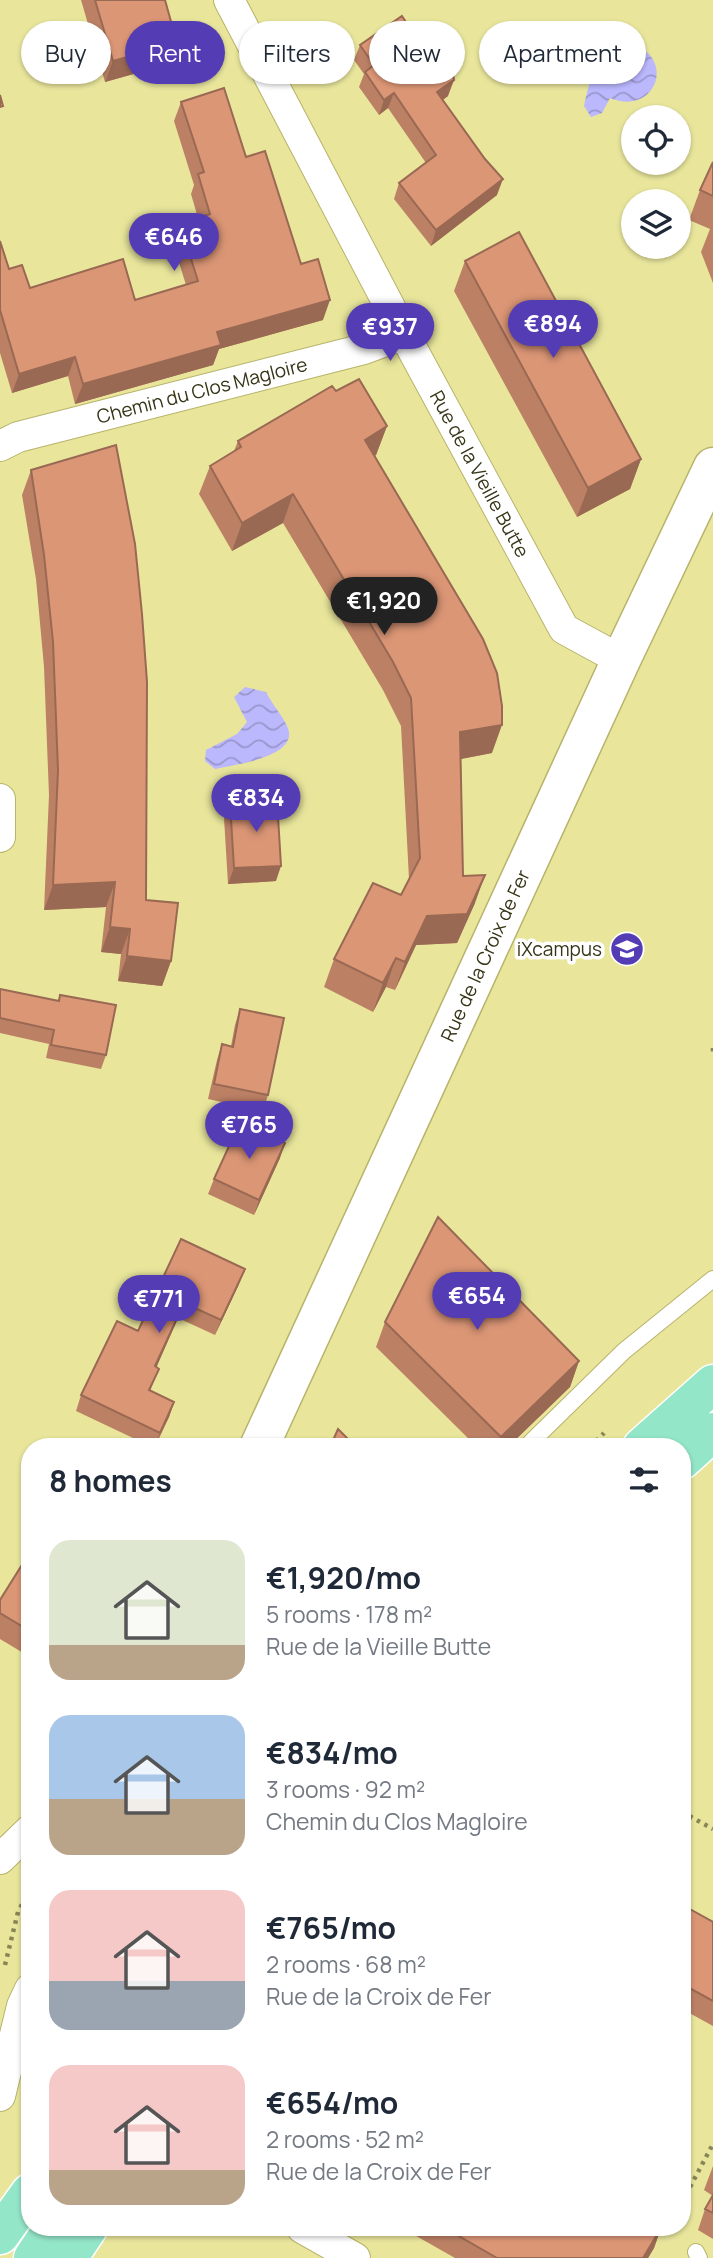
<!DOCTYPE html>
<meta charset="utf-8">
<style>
body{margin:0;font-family:Manrope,sans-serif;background:#f2f2f3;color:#1f2937;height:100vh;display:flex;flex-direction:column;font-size:26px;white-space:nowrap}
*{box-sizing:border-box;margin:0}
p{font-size:23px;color:#747a83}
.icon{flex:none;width:38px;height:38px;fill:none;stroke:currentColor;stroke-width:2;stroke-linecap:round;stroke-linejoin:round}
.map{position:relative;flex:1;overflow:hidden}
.drawer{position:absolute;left:21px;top:1438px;width:670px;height:798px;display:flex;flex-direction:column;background:#fff;border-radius:28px;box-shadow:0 2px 5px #0004}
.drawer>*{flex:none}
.top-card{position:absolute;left:21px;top:21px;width:672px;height:63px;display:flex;gap:14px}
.fabs{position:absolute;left:621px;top:105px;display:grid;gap:14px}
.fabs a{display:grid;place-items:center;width:70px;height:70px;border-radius:50%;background:#fff;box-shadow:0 2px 5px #0004;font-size:35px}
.price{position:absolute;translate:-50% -60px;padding:0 16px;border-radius:24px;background:#543cb4;color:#fff;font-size:23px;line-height:46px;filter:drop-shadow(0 2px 4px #0008)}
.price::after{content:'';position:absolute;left:50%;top:42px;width:21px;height:16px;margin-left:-10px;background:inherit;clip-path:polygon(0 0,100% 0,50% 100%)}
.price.active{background:#222;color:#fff}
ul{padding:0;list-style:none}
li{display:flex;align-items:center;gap:21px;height:175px;padding:0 28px}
li span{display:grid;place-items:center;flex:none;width:196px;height:140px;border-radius:21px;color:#555}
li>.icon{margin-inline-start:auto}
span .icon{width:84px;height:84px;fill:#fffc;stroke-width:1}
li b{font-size:30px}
h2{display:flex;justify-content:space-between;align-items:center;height:84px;padding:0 28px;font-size:30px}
.chip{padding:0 24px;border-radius:32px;background:#fff;box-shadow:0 2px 5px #0004;font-size:24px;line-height:63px}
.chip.active{background:#543cb4;color:#fff}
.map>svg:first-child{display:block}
.water{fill:url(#water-waves)}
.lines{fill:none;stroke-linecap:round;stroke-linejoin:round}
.service-casing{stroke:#b7b36b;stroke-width:18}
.minor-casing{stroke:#b7b36b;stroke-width:32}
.tertiary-casing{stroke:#b7b36b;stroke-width:41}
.primary-casing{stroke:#fff;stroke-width:41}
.path{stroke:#888654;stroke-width:4.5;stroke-dasharray:3.5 5;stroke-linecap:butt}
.service{stroke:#fff;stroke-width:16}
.minor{stroke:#fff;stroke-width:30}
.tertiary{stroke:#fff;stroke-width:38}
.primary{stroke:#94e6c9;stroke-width:38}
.wall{fill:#bc8165}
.shaded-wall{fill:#996953}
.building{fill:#db9676;stroke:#996953;stroke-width:2}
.labels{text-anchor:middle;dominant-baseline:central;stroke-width:7;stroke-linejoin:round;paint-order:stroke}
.street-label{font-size:19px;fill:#373517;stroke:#fff}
.poi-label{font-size:19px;fill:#373517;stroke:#fff;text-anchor:end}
</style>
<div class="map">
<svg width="713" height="2258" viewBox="0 0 713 2258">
<defs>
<pattern id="water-waves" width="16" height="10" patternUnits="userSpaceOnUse" patternTransform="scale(1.75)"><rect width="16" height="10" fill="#bbb8fe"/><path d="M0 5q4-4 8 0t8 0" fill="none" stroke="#9996cd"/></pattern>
</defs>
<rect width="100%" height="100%" fill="#e9e69c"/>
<path class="water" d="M631 44C677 57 656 117 610 98L602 113 591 117 584 106C590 79 597 46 631 44Z
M245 687 266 692C272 704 282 715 287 726 302 757 233 765 215 769L205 761 206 750 237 734 247 722 234 697Z"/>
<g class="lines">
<g class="service-casing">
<path id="service" d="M526 1447 624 1351 713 1279
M696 2252 699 2258"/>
</g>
<g class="minor-casing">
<g id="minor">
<path id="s1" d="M229 0 404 334 564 629 621 660"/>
<path id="s2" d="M0 446 18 437 364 349 404 334"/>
<path d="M0 799V837"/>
<path d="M0 1859 30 1830"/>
<path d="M0 2096 22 2006 30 1989"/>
<path d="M302 2228 355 2258"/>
</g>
</g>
<g class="tertiary-casing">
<g id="tertiary">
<path id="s3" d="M259 1447 621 660 713 467"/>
</g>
</g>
<g class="primary-casing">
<path id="primary" d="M642 1447 713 1384
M682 1460 713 1432
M0 2235 30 2193
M33 2258 53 2228
M68 2258 88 2228"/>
</g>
<path class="path" d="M713 1048V1053
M590 1447 604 1433
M682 1812 713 1829
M5 1965 18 1912 30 1889
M682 2202 713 2144"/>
<use href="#service" class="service"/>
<use href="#minor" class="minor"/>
<use href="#tertiary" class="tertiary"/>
<use href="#primary" class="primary"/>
</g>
<path class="wall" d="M81 0H165L169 64 105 82Z
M360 45 448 96 443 100 497 195 431 246 394 199 399 183 426 163 388 108 379 115 359 87 364 74 354 60Z
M181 102 246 157 301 264 323 320 219 349 213 365 75 404 68 376 12 393 0 353V241L9 269 30 288 135 300 186 285 173 243 180 224 198 218 191 194 194 185 174 121Z
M713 162V283L701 252 710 229 689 220 700 190Z
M465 261 641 459 630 489 577 517 454 291Z
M336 391 387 426 376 455 374 456 492 753 461 759 463 876 475 903 457 943 416 945 395 990 386 987 373 1012 324 987 334 959 401 895 409 879 401 726 383 690 283 523 232 551 199 494 210 466 234 451 238 441Z
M31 470 146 900 171 961 162 986 118 981 121 954 101 952 106 907 44 910 49 795 44 667 36 579 22 495Z
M230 802 276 881 228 884 224 818Z
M0 989 58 1001 60 995 106 1055 101 1069 46 1058 49 1044 0 1033Z
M240 1009 268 1095 263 1111 208 1099 217 1060 222 1044 231 1046 235 1025Z
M280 1158 254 1215 208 1194 214 1179Z
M181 1239 239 1284 215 1335 178 1318 156 1367 159 1369 150 1391 174 1402 169 1417 155 1447H152L76 1411 81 1395 138 1331Z
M385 1322 579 1361 570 1387 508 1447H477L376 1347Z
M30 1552V1657L0 1639V1600Z
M682 1913 713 1922V2026L682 2009Z
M713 2166V2239L698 2230 705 2209 713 2196 704 2190Z
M402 2228H661L654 2248 648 2258H455Z"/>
<path class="shaded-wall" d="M177 43 169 64 105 82 113 61Z
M454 80 448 96 431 108 437 92Z
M394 93 388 108 379 115 384 100Z
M503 179 497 195 431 246 436 230Z
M330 300 323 320 219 349 213 365 75 404 83 384 217 332Z
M75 357 68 376 12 393 19 374Z
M387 426 376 455 354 468 365 440Z
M641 459 630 489 577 517 588 488Z
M293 494 283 523 232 551 242 523Z
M502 725 492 753 450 761 460 732Z
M281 866 276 881 228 884 234 868Z
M485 875 475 903 457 943 416 945 395 990 405 962 427 916Z
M115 882 106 907 44 910 53 885Z
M110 927 130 929 121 954 101 952Z
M127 956 171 961 162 986 118 981Z
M396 958 386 987 373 1012 383 983Z
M285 1143 280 1158 254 1215 259 1200Z
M245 1269 239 1284 215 1335 221 1320Z
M184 1303 178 1318 150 1382 155 1366Z
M579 1361 570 1387 508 1447H497L501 1437Z
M174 1402 169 1417 154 1447 160 1433Z
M661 2228 654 2248 648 2258H643Z"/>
<path class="building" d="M95 0H165L177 43 113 61Z
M402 16 419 42 443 54 452 67 454 80 437 92 485 159 503 179 436 230 399 183 436 155 394 93 384 100 365 72 374 65 360 45Z
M224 88 246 157 265 151 301 264 318 259 330 300 217 332 221 345 83 384 75 357 19 374 0 310V241L9 269 22 265 30 288 123 259 135 300 198 281 180 224 210 214 198 174 204 172 181 102Z
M0 95 3 106 0 107Z
M713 162V196L700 190Z
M519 232 641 459 588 488 465 261Z
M359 379 387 426 365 440 483 639 497 673 502 706V725L460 732 463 876 485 875 467 914 427 916 405 962 396 958 383 983 334 959 373 883 401 895 420 858 411 698 393 662 293 494 242 523 210 466 241 447 238 441 332 386 336 391Z
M116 445 135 544 142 614 147 682 146 900 178 903 171 961 127 956 130 929 110 927 115 882 53 885 58 770 53 642 44 555 31 470Z
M277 800 281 866 234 868 230 802Z
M0 989 59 1001 60 995 116 1005 106 1055 51 1045 54 1030 0 1018Z
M240 1009 284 1018 268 1095 214 1084 222 1044 233 1047Z
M240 1122 285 1143 259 1200 214 1179Z
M438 1217 579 1361 501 1437 385 1322Z
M181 1239 245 1269 221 1320 184 1303 155 1366 159 1369 149 1390 174 1402 160 1433 81 1395 117 1321 138 1331Z
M338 1429 356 1447H330Z
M30 1552V1631L0 1613V1600Z
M688 1908 713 1922V2001L682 1984V1913L684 1914Z
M713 2195V2213L705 2209Z
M445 2228H661L643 2258H497Z"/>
<defs>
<g id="university-disc" transform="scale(1.75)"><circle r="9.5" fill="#543cb4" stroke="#fff"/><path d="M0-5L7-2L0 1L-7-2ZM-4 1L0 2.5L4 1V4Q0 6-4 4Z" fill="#fff"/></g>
</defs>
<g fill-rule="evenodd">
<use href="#university-disc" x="627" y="949"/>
</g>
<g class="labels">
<g class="street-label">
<text stroke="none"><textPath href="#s2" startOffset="210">Chemin du Clos Magloire</textPath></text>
<text stroke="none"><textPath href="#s1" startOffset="536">Rue de la Vieille Butte</textPath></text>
<text stroke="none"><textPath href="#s3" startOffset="541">Rue de la Croix de Fer</textPath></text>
</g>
<g class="poi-label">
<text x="602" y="949">iXcampus</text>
</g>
</g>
</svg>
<div class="fabs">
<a><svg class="icon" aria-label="locate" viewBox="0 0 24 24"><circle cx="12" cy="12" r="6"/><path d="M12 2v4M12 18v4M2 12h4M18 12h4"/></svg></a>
<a><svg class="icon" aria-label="layers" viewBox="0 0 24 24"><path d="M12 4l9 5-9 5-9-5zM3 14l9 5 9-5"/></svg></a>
</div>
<b class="price" style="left:174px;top:273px">€646</b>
<b class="price" style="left:553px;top:360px">€894</b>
<b class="price" style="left:390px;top:363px">€937</b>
<b class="price active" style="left:384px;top:637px">€1,920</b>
<b class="price" style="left:256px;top:834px">€834</b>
<b class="price" style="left:249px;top:1161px">€765</b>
<b class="price" style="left:477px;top:1332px">€654</b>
<b class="price" style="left:159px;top:1335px">€771</b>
<div class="top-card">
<a class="chip">Buy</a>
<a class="chip active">Rent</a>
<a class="chip">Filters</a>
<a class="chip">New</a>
<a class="chip">Apartment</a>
</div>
<section class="drawer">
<h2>8 homes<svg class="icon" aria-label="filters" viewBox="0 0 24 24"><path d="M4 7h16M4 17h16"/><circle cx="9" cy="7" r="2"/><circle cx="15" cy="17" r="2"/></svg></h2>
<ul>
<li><span style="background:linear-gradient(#dfe7d0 75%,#b9a48a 0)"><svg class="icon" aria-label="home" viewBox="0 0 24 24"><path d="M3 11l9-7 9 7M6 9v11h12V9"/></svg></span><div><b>€1,920/mo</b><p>5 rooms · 178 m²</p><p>Rue de la Vieille Butte</p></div></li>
<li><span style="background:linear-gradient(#a9c7e8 60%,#b9a48a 0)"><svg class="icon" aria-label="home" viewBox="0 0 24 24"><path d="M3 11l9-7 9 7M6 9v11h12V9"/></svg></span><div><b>€834/mo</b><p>3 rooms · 92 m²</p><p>Chemin du Clos Magloire</p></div></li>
<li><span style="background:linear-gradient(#f6c9c9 65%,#9aa5b1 0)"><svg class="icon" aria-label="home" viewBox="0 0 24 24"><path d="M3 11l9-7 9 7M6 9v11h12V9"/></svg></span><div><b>€765/mo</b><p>2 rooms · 68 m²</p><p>Rue de la Croix de Fer</p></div></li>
<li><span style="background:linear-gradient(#f6c9c9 75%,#b9a48a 0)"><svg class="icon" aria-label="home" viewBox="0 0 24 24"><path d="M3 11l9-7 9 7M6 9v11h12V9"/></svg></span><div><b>€654/mo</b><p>2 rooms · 52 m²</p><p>Rue de la Croix de Fer</p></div></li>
</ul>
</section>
</div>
